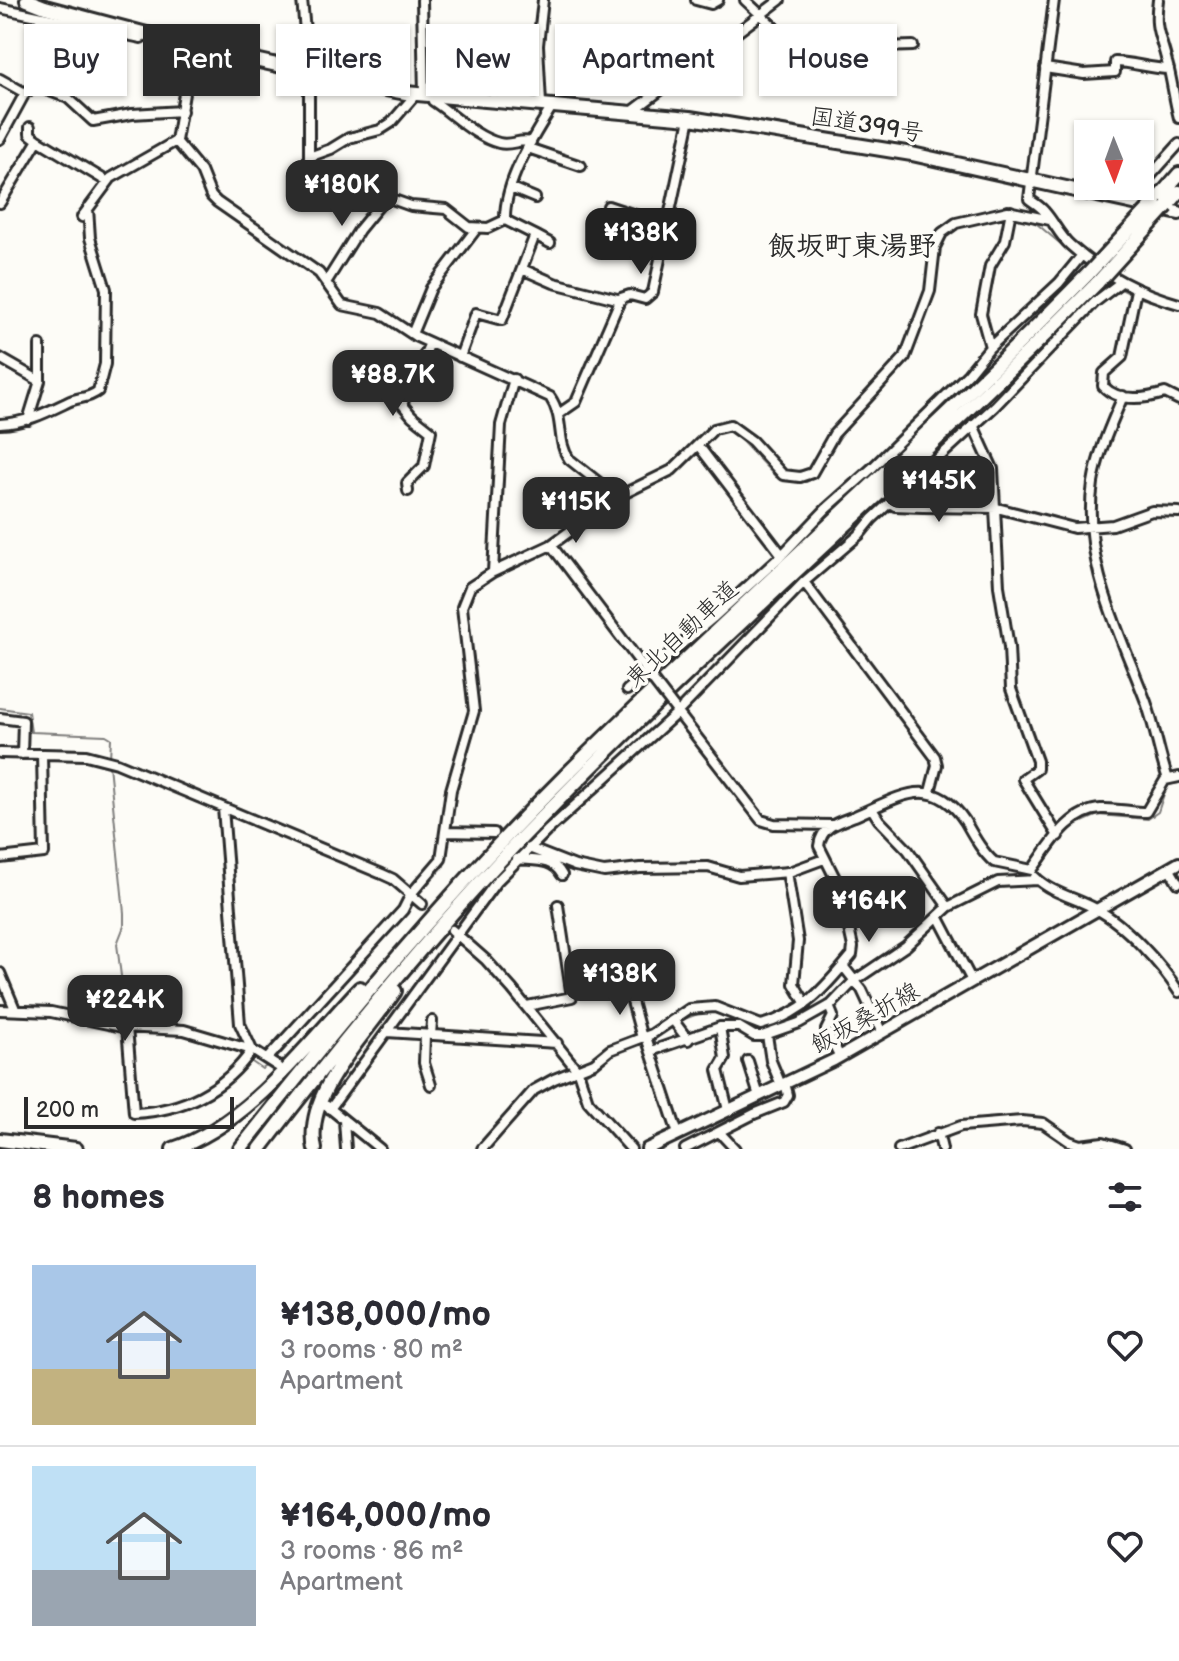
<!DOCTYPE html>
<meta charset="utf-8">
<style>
body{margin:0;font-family:"Balsamiq Sans","Klee One",sans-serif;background:#f2f2f3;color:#2b2b33;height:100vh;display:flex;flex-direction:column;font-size:30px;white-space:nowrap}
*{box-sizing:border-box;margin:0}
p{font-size:26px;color:#7c7c81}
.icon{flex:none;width:44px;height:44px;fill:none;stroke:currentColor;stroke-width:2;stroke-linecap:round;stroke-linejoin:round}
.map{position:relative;height:1149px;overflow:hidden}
.sheet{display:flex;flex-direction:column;background:#fff;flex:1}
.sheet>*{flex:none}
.top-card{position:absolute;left:24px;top:24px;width:1132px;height:72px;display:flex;gap:16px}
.needle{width:52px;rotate:179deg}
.tools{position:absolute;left:1074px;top:120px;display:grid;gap:16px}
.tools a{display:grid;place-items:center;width:80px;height:80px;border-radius:0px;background:#fff;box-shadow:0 2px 6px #0004;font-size:40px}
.scale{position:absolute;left:24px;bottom:20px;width:210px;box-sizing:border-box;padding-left:8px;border:4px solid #2b2b2b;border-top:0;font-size:22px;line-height:28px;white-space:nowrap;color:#2b2b2b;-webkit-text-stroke:6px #fdfcf7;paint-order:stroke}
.price{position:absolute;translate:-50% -68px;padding:0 18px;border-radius:16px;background:#2b2b2b;color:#fff;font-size:26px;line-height:52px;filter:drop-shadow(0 2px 4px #0008)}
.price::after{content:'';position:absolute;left:50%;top:48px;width:24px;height:18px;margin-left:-12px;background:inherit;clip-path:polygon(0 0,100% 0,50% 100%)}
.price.active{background:#222;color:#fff}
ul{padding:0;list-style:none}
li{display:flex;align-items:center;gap:24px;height:200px;padding:0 32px}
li+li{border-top:2px solid #e1e1e2}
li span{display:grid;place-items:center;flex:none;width:224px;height:160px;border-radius:0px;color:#555}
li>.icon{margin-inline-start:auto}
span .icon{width:96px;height:96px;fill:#fffc;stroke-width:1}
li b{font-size:34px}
h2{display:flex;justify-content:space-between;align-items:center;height:96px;padding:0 32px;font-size:34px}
.tag{padding:0 28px;border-radius:0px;background:#fff;box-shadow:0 2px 6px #0004;font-size:28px;line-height:72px}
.tag.active{background:#2b2b2b;color:#fff}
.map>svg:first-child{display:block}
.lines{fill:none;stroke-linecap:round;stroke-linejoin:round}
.stream{stroke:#7e7d7b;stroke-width:2}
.minor-tunnel{stroke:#d3d2ce;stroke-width:8;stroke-dasharray:8 4;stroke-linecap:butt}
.minor-casing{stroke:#2b2b2b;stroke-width:14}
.major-casing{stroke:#2b2b2b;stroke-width:16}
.highway-casing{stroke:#2b2b2b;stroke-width:18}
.minor{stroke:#fdfcf7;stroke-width:8}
.major{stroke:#fdfcf7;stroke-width:10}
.highway{stroke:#fdfcf7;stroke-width:12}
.minor-bridge-casing{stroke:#2b2b2b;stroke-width:14;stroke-linecap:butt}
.highway-bridge-casing{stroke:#2b2b2b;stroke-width:18;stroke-linecap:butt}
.minor-bridge{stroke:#fdfcf7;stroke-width:8}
.highway-bridge{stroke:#fdfcf7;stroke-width:12}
.labels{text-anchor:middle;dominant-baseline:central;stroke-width:7;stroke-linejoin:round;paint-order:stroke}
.street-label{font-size:24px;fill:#2b2b2b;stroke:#fdfcf7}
.quarter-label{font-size:28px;font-weight:bold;fill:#2b2b2b;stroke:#fdfcf7}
</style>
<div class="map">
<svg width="1179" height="1149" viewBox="0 0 1179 1149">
<rect width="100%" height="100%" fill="#fdfcf7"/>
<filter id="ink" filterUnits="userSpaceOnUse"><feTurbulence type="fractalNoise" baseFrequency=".0125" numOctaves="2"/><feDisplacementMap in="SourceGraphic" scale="16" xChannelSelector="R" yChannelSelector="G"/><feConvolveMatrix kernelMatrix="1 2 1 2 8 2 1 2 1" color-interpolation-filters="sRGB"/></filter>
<g filter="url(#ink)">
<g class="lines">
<path class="stream" d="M1027 219 1037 224 1075 256
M956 227 977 222
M1119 288 1131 294
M1137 297 1179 309
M733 432 776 477 794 482H806L816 477 841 435 909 361 934 296 941 243
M704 444 717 433
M608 508 676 471
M500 573 552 550
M0 708 28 712 31 732 106 735 111 738 110 759
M109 765 124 913V926L117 944 127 1024
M453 800 479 709 476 672 468 623
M947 806 991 866 1034 876 1071 827 1098 815 1148 819 1158 812 1167 785 1179 783
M876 812C898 802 918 793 942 803
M828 834 870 815
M834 868 845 886 858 945 857 953 849 966
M416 897 444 866 449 835
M713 1011 760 1031 796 1017 817 999
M679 1021 703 1012
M221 1045 245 1055
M608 1056 643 1043
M249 1060 262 1069 270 1064
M275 1060 387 933
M583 1076 603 1061
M563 1079 577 1077
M527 1103 540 1091"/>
<path class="minor-tunnel" d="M991 357 1013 378
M836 508 855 531
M281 1069 323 1103"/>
<g class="minor-casing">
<path id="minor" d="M302 0 309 72V162L330 177 411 206 446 209 469 227 488 228 505 220
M422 0 424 95
M696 0 711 4 718 0
M745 0 775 28 795 59 812 67 843 68 881 47 913 46
M1054 0 1029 199C1034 203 1040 206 1044 211 1054 222 1059 235 1070 245 1102 274 1139 293 1179 304
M1158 0C1154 31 1160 33 1167 62 1172 80 1174 99 1179 118
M0 8 141 38
M1045 68 1084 74 1115 72V62C1133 62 1150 69 1169 69
M0 79 25 93
M36 86 68 98 93 121 132 114 182 111
M431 95 433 101C453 114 475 137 499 143 511 146 519 139 531 142
M541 104 538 45 543 0
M633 111 780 0
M30 127V134L38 140 108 182
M0 139 25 93 36 86 52 19
M176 141 201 171 211 196 217 202 319 273 342 305 380 313 415 336 550 397C565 419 556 441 569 459L617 497
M528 148 581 166
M309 157 331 149 349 138 380 130 391 123 416 94
M511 188 535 198
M1127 202 1179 144
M0 203 38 140
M608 206 668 226
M82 217 111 178 176 141 192 46
M535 235 550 243
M522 269 554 283 621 300
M327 281 359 230 386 197
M1136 290 1122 357 1104 373 1103 386C1119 403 1145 399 1165 393L1179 400
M412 334 431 288 477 228
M990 347 981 314 990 266 1005 241 1011 211
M460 357 476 313 502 320 535 235 505 220C504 182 533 137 553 105
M0 358 40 381
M1123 396C1111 425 1098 452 1093 483 1081 560 1120 633 1146 702 1155 727 1159 754 1168 779
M560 413 576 402 621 298 630 295 645 299 653 292 690 118
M28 420 40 381V345
M0 424C26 423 45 413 68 402 78 397 88 399 98 391L105 364 106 289 90 238 88 208
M973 425 993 469 999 586 1009 647 1011 689 1037 761V769L1023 779 1058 836
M698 445 782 555
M408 491 407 483 424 466 431 431 412 416 402 404 430 343
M890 503 895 506 923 507 997 508 1074 528 1113 525 1152 511 1179 512
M551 545 648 673
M493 572 501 425 514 379
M804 582 935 757 937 765 930 792
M627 690 713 618 782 555 826 509 871 469 968 374 990 347 1059 283 1082 255
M675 709 761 820 774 824 831 825
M0 718 23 721 22 754
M0 753 86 755 117 763 382 874 393 879 422 904
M223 808 240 1024 252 1050 277 1066
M872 809 879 820 908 850 948 907
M445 832 494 833
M529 848 575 866 604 872 640 868 708 867 739 876 789 872 824 859
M0 858 44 853 42 754
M517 859C535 861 553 858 562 875
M1169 868 1178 883
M1032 870C1050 846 1068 811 1101 809 1116 808 1131 812 1146 812L1165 780 1179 777
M787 872 798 941 794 984 806 1004
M1035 877C1051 893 1076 898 1096 909 1125 924 1161 964 1179 992
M939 918 972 981
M452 930 486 960 512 989 578 1071 588 1101 631 1149
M843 966 862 990 882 1033
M0 973 15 1009
M628 987 642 1038
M527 1006 572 997 558 905
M829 1006 833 1016 826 1030 840 1057
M0 1010 51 1012 122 1027 184 1030 252 1050C225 1090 182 1111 134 1113L127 1027
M673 1020 688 1040
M720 1027 725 1058 718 1070 728 1110
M387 1032 557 1043
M425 1035 424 1063 431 1085
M431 1035 432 1021
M767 1035 771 1061 781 1085
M646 1037 678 1134
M651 1051 720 1027H739L754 1036H762L799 1023 831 1005 854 981 906 946 948 907 998 882 1038 880
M267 1059 403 910 411 894 441 859 451 790 474 711 462 607 470 587 493 572 551 545 617 497 672 470 714 429 730 425 752 441 783 475 800 477 812 473 834 434 905 357 930 291 935 247 942 233 956 223 1008 211 1050 220
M748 1061 759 1096
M327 1106 380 1149
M330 1109 496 882 547 831 678 712 804 582 859 535 872 519 995 406 1095 302 1121 282
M344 1120 346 1149
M720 1133 735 1149
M938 1133 942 1149
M482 1149 534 1090 554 1079 594 1063 610 1050 652 1034 689 1009 715 1007 761 1025C803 1014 825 988 852 955L853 947 840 888 819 846C821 826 839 822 855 816 898 798 932 772 965 821 973 835 982 852 994 862L1032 870
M685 1149 754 1114 784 1102 788 1095 785 1083
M899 1149 961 1126 1022 1121 1043 1123 1069 1141 1080 1145 1103 1142 1125 1149"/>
</g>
<g class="major-casing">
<path id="major" d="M647 1149 834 1060 1179 863"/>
</g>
<g class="highway-casing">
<path id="highway" d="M27 0 45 7 192 46 380 88 406 93 690 118 912 154 1179 213
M1155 202 1179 174
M1167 206 1179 192
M0 1140 76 1149
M173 1149C248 1125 307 1044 360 988
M240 1149C343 1019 449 891 567 774 738 605 920 446 1089 273
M260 1149C347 1035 438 923 538 821 719 635 916 467 1098 282
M315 1149C303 1093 366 1035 395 991"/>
</g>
<use href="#minor" class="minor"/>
<use href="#major" class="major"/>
<use href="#highway" class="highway"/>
<g class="minor-bridge-casing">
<path id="minor-bridge" d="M648 674 675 709"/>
</g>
<g class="highway-bridge-casing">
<path id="highway-bridge" d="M1089 273 1155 202
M1098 282 1167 206"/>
</g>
<use href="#minor-bridge" class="minor-bridge"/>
<use href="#highway-bridge" class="highway-bridge"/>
</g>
</g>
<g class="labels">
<g class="street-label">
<text transform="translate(867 125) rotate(9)">国道399号</text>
<text transform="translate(682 634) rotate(-43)">東北自動車道</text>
<text transform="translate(865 1018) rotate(-29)">飯坂桑折線</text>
</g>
<g class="quarter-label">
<text x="852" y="246">飯坂町東湯野</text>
</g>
</g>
</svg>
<div class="tools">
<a><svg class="needle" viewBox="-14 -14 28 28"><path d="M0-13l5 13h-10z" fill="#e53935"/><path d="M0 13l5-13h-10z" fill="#7c7c81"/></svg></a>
</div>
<div class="scale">200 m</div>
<b class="price" style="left:342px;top:228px">¥180K</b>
<b class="price active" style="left:641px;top:276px">¥138K</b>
<b class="price" style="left:393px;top:418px">¥88.7K</b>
<b class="price" style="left:939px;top:524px">¥145K</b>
<b class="price" style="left:576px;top:545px">¥115K</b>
<b class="price" style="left:869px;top:944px">¥164K</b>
<b class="price" style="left:620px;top:1017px">¥138K</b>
<b class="price" style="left:125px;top:1043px">¥224K</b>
<div class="top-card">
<a class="tag">Buy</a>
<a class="tag active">Rent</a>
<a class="tag">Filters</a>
<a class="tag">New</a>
<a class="tag">Apartment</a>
<a class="tag">House</a>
</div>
</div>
<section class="sheet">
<h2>8 homes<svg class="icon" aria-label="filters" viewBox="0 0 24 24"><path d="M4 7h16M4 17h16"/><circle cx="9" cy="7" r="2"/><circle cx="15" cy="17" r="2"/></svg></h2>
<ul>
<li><span style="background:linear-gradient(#a9c7e8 65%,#c2b280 0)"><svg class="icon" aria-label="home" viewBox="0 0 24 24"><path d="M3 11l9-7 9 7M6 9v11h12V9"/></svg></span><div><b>¥138,000/mo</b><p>3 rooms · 80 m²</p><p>Apartment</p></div><svg class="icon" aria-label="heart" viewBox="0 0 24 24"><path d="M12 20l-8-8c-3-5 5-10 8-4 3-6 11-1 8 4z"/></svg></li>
<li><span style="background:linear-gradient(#bfe0f5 65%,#9aa5b1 0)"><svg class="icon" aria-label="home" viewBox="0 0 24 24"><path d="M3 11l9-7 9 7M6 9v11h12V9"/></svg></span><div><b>¥164,000/mo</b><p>3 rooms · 86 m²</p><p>Apartment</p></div><svg class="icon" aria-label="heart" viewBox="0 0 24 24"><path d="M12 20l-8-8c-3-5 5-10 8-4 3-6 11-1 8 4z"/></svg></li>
</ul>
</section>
